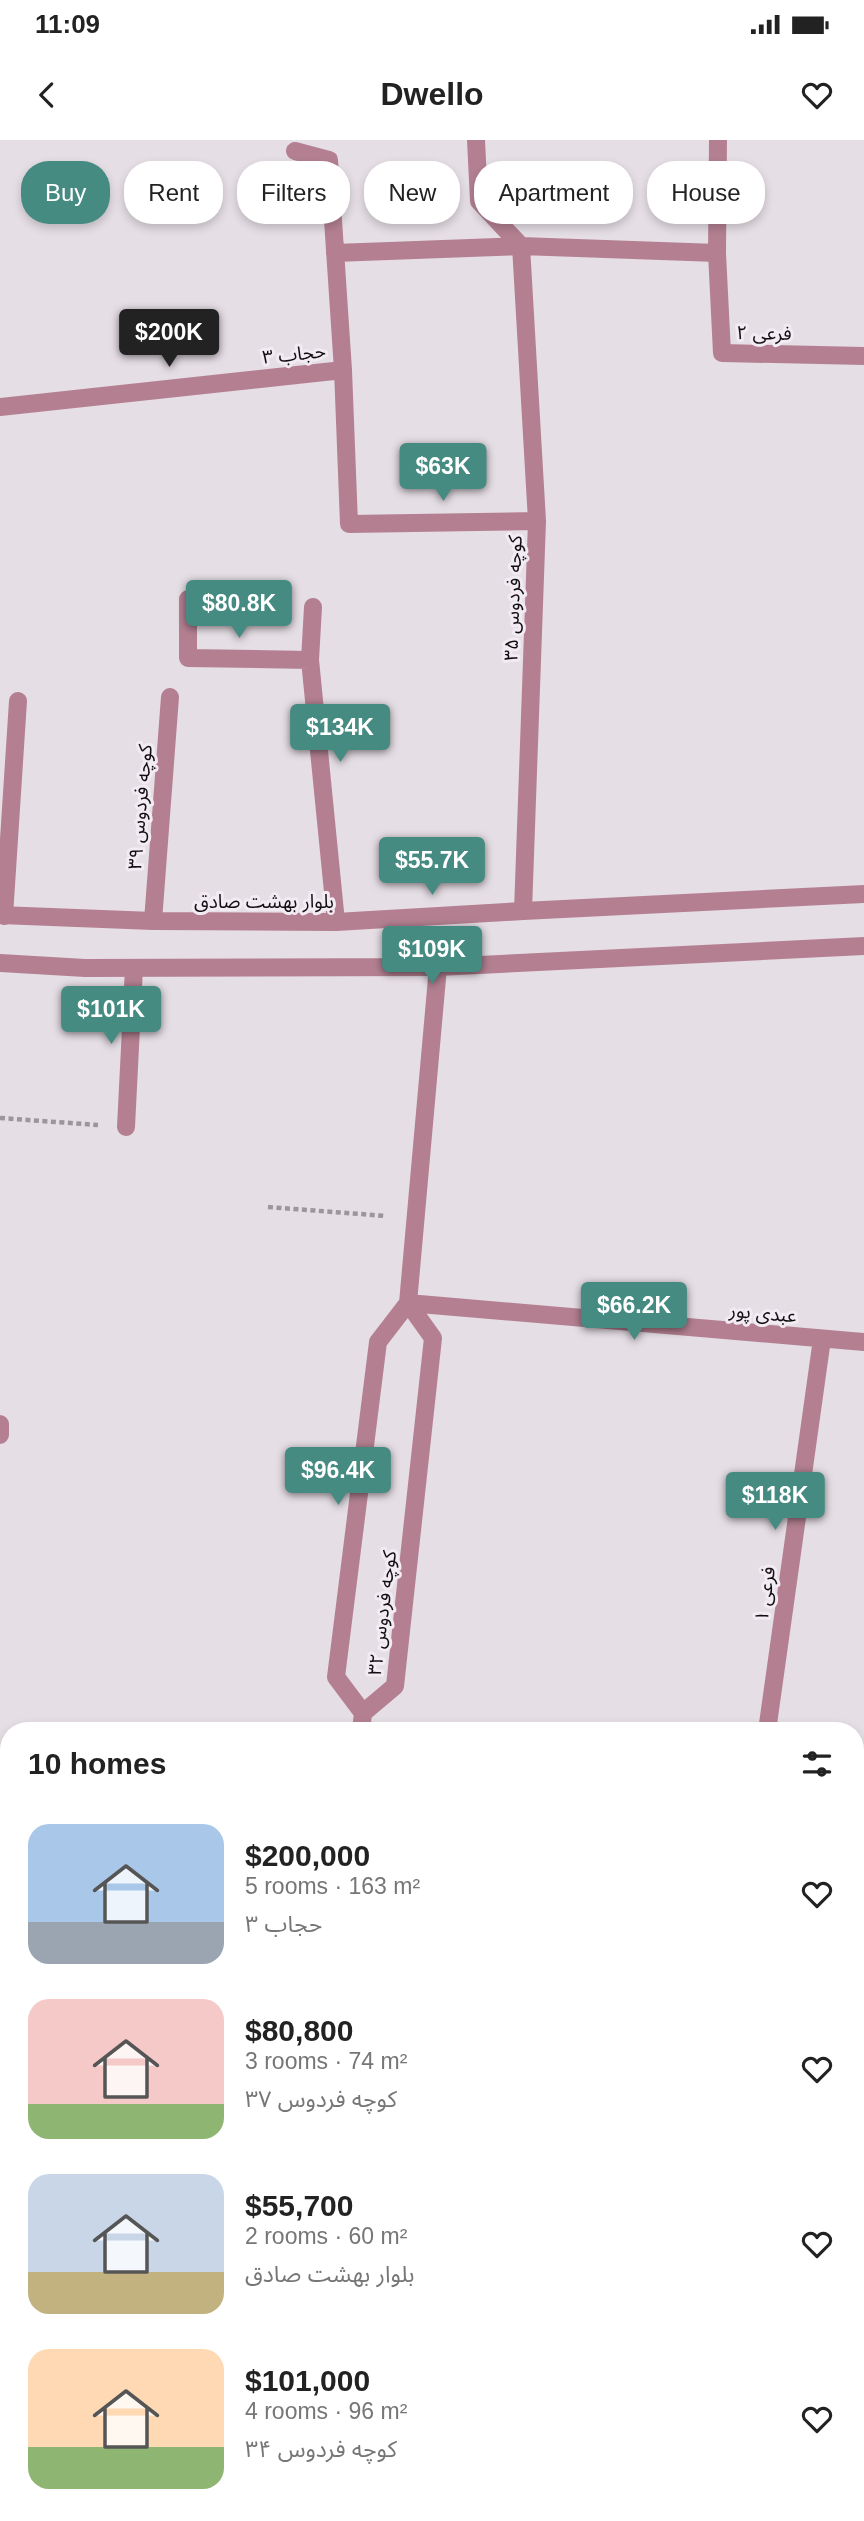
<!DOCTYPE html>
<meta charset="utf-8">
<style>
body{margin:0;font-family:Arial,"Noto Sans Arabic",sans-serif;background:#f2f2f2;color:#222;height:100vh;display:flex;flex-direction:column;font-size:26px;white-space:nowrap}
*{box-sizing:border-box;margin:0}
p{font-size:23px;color:#767676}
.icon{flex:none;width:38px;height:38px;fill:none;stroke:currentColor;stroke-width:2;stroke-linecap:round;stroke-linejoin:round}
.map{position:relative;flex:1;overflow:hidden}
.side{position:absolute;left:0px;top:1582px;width:864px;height:800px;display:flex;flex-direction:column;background:#fff;border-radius:28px 28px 0 0;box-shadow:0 4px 10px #0003}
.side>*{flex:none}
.banner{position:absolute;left:21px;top:21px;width:822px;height:63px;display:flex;gap:14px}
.price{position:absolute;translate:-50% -60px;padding:0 16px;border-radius:7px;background:#458b82;color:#fff;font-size:23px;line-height:46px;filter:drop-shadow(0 2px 4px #0008)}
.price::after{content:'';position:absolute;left:50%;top:42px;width:21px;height:16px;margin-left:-10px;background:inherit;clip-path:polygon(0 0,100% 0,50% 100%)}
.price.selected{background:#222;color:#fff}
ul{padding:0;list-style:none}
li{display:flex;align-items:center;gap:21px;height:175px;padding:0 28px}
li span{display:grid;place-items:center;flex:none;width:196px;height:140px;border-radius:21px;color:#555}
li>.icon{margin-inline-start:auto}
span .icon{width:84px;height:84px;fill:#fffc;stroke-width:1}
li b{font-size:30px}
h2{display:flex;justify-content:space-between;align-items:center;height:84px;padding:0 28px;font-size:30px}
.pill{padding:0 24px;border-radius:28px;background:#fff;box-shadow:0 4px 10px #0003;font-size:24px;line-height:63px}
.pill.selected{background:#458b82;color:#fff}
.status{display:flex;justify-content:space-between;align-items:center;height:49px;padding:0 35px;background:#fff;direction:ltr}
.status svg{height:19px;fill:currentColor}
header{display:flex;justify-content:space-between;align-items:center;height:91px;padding:0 28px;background:#fff;font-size:32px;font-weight:800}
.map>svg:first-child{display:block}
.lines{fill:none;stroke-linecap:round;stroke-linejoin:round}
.path{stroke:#9c969b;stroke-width:4.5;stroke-dasharray:5 3.5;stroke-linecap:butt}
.minor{stroke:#b48091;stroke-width:18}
.tertiary{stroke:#b48091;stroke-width:18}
.labels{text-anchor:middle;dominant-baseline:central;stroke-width:6;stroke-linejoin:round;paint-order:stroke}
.street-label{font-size:19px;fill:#110e10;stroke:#f3ebf3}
</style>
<div class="status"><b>11:09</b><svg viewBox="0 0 49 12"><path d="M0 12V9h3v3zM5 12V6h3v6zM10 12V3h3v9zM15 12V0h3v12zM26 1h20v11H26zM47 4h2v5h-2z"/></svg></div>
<header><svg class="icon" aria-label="back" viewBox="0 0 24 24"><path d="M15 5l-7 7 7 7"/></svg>Dwello<svg class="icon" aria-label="heart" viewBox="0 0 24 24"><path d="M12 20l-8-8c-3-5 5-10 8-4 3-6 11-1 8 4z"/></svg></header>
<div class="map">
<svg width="864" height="2381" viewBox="0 0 864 2381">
<rect width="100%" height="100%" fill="#e6dee5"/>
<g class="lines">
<path class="path" d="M0 978 98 985
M268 1067 386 1076"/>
<path class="minor" d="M476 0 479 61 521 106
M718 0 717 113 722 213 864 216
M295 11 329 20 343 230 349 384 537 381
M521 106 537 381 523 771
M335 113 521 106 717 113
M0 267 343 230
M188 459V518L310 520
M313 467 310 520 336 782
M4 776 18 561
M153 781 170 557
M126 987 134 828
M408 1163 864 1202
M0 1284V1295
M363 1573 395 1546 433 1198 408 1163
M361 1591 363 1573 336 1537 378 1202 408 1163 438 827
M767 1591 822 1199
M0 1692 9 1693
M856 1804H864
M0 1959 9 1867
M0 2238H9
M856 2306 864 2307
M352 2381 353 2373
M718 2381V2373"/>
<path class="tertiary" d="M0 775 153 781 336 782 523 771 864 754
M0 823 85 828 438 827 864 806"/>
</g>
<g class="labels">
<g class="street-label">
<text transform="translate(764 193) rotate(1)">فرعی ۲</text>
<text transform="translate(294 214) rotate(-6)">حجاب ۳</text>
<text transform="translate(513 458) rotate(-88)">کوچه فردوس ۳۵</text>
<text transform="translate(140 667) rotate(-85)">کوچه فردوس ۳۹</text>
<text x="264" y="761">بلوار بهشت صادق</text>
<text transform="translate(763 1173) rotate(5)">عبدی پور</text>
<text transform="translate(765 1454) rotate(-82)">فرعی ۱</text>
<text transform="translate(382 1473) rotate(-83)">کوچه فردوس ۳۲</text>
</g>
</g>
</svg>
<b class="price selected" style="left:169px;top:229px">$200K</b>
<b class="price" style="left:443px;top:363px">$63K</b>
<b class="price" style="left:239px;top:500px">$80.8K</b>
<b class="price" style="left:340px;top:624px">$134K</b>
<b class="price" style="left:432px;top:757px">$55.7K</b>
<b class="price" style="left:432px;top:846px">$109K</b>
<b class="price" style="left:111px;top:906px">$101K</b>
<b class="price" style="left:634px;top:1202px">$66.2K</b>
<b class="price" style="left:338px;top:1367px">$96.4K</b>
<b class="price" style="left:775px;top:1392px">$118K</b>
<div class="banner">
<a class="pill selected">Buy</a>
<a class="pill">Rent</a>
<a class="pill">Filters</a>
<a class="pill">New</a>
<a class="pill">Apartment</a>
<a class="pill">House</a>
</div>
<section class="side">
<h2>10 homes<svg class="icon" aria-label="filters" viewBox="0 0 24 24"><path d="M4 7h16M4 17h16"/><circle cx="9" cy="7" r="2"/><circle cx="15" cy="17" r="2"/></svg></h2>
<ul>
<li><span style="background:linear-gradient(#a9c7e8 70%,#9aa5b1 0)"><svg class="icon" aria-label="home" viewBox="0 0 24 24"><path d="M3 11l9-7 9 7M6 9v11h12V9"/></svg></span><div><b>$200,000</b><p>5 rooms · 163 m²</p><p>حجاب ۳</p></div><svg class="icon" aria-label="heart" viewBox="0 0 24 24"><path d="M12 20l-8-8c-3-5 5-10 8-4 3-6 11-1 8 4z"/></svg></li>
<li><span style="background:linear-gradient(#f6c9c9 75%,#8fb573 0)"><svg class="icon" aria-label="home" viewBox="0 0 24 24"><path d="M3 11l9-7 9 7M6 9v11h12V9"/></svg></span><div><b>$80,800</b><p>3 rooms · 74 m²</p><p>کوچه فردوس ۳۷</p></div><svg class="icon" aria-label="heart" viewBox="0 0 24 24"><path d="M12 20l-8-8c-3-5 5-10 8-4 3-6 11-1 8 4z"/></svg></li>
<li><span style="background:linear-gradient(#c9d6e8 70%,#c2b280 0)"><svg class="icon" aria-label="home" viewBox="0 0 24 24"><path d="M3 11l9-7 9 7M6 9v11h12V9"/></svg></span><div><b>$55,700</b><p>2 rooms · 60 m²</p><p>بلوار بهشت صادق</p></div><svg class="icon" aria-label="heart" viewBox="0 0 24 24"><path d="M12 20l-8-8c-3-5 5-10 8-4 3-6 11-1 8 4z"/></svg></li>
<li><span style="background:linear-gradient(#ffd9b3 70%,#8fb573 0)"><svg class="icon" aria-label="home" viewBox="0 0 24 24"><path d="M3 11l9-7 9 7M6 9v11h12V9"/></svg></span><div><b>$101,000</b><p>4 rooms · 96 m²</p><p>کوچه فردوس ۳۴</p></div><svg class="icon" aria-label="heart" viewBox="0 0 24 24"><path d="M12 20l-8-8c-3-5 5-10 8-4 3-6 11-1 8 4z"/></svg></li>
</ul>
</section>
</div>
